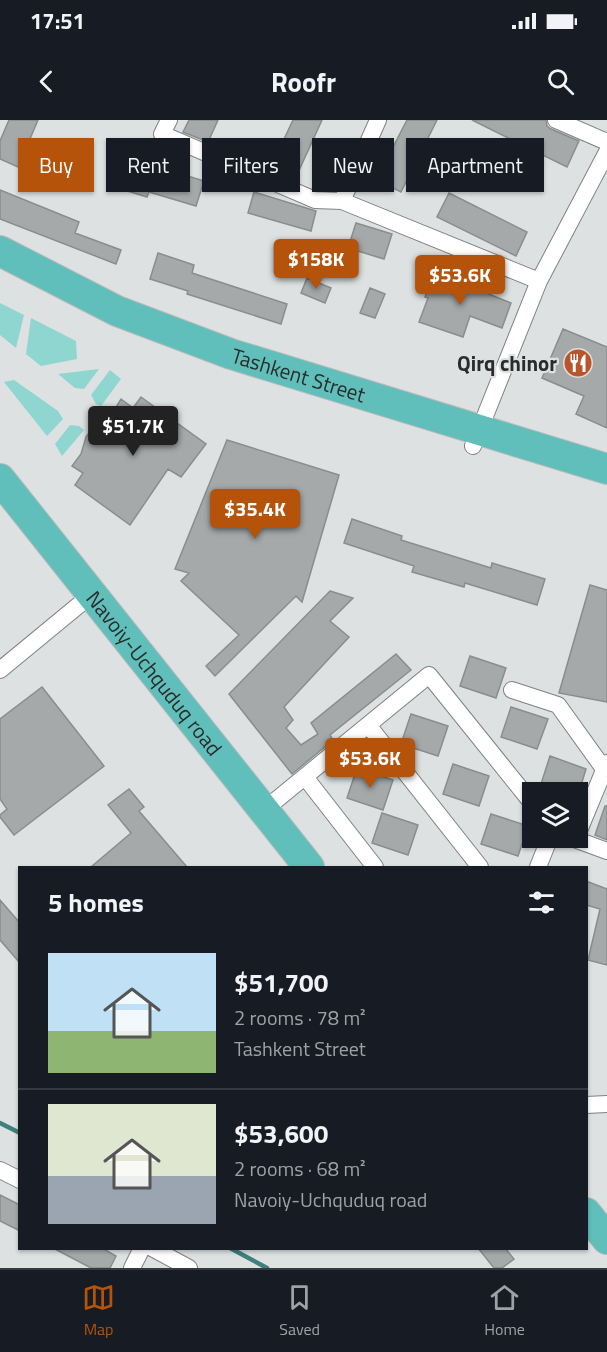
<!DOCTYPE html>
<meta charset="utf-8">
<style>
body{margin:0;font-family:"Titillium Web",sans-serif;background:#20242c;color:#f1f3f6;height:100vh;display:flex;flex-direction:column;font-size:22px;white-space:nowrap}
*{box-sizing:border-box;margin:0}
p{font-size:20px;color:#9ea1a6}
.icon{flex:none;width:33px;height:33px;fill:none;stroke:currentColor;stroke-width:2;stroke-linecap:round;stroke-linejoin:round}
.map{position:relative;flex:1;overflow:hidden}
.details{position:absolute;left:18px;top:746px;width:570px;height:384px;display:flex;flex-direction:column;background:#171b24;border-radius:0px;box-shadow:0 2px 4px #0004}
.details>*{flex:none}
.top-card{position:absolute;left:18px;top:18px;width:572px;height:54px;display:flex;gap:12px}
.fabs{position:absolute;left:522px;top:662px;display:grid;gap:12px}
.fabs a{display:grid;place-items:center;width:66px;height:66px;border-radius:0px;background:#171b24;box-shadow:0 2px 4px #0004;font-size:30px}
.price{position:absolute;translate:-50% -51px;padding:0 14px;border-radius:6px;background:#b45309;color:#fff;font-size:20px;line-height:39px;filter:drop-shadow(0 2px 3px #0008)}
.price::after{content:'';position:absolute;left:50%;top:36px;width:18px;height:14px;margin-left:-9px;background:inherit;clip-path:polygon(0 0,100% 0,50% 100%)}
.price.active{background:#222;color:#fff}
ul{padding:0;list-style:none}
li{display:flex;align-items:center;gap:18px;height:150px;padding:0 30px}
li+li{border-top:2px solid #363941}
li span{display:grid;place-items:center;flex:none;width:168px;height:120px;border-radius:0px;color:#555}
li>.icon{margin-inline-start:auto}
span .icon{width:72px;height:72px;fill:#fffc;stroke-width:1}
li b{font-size:26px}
h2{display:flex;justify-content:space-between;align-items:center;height:72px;padding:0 30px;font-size:26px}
.chip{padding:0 21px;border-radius:0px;background:#171b24;box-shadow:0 2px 4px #0004;font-size:21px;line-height:54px}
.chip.active{background:#b45309;color:#fff}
.status{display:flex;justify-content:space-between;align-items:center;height:42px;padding:0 30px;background:#171b24;direction:ltr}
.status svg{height:16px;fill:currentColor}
header{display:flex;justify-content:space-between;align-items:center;height:78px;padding:0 30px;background:#171b24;font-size:27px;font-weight:700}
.tab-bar{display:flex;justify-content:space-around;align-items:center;height:84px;border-top:2px solid #363941;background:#171b24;font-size:16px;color:#9ea1a6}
.tab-bar a{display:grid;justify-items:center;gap:3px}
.tab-bar .active{color:#b45309}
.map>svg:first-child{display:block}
.green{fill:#8fd6d1}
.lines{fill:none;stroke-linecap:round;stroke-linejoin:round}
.stream{stroke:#3f7f7c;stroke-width:4.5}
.building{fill:#a5a9a9;stroke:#898d8d;stroke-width:1.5}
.street-casing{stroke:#7e8282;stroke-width:18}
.highway-casing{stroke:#bbb;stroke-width:32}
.street{stroke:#fff;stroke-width:16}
.highway{stroke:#60bfba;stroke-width:30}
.labels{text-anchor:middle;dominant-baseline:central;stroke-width:4.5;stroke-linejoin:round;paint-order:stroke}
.poi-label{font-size:21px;font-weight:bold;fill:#2a2c2c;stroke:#dde1e1;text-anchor:end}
.street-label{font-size:21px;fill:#2a2c2c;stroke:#dde1e1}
</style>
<div class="status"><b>17:51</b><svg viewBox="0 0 49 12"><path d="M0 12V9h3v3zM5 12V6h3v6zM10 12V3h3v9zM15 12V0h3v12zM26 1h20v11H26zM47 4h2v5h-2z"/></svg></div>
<header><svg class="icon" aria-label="back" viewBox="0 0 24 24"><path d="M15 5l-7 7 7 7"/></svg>Roofr<svg class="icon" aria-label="search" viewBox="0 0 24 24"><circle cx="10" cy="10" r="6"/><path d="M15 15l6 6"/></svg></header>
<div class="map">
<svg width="607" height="1148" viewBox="0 0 607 1148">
<rect width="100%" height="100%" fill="#dde1e1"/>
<path class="green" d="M0 183 24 195 16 228 0 215Z
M31 198 76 221 77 239 41 246 26 234Z
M99 249 84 269 75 268 58 254Z
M110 250 121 259 101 286 96 284 91 275Z
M14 260 58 291 63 299 47 316 4 262Z
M70 305 79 306 84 310 62 336 55 324Z"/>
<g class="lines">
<path class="stream" d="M0 1003 20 1013
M230 1128 267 1148"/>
</g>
<path class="building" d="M9 0H38L18 47 0 39V21Z
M189 0H218L208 22 183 12Z
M293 0H322L296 57 272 45Z
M407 0H437L401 72 376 60Z
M472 0H546L547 6 551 9 579 21 567 47Z
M119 41 166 55 168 50 204 61 196 86 149 72 147 77 111 66Z
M0 70 79 102 75 113 121 130 116 144 0 99Z
M254 72 316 91 311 111 248 93Z
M449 73 527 112 516 136 437 97Z
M356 103 392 114 384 139 348 128Z
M158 133 194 145 192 153 287 184 281 204 187 174 188 171 150 159Z
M434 152 511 183 502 208 470 196 463 217 419 202 428 178 425 177Z
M307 158 331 168 325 183 301 173Z
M370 168 385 174 375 198 360 193Z
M563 209 607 227V308L576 294 584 276 542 258Z
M141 277 206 324 181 357 168 349 130 405 75 365 83 353 72 346 81 334 86 317 98 300 113 292 121 279 133 288Z
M227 320 339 355 302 482 296 476 215 556 206 546 239 515 181 461 189 453 175 449Z
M352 399 402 416 401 420 491 448 492 443 545 459 537 485 465 463 464 467 412 452 414 446 344 423Z
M590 465 607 470V582L559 573Z
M330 471 353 478 330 501 349 517 284 587 293 600 286 608 301 625 318 614 311 603 396 534 411 550 330 615 333 620 292 654 229 574Z
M470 536 506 548 496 578 460 566Z
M42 567 104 646 14 715 0 697V695L7 689 0 679V599Z
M511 587 548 599 537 629 501 617Z
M411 594 448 606 438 636 401 624Z
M550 636 586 649 579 672H556L540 667Z
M453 644 489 656 479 686 443 674Z
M357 648 393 660 383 690 347 678Z
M129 669 144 687 139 691 187 747H91L131 713 108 685Z
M605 686H607V720L595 715Z
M382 693 418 705 408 735 372 723Z
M491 694 528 706 518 736 481 724Z
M586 761 607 769V845L588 840 600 789 586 785Z
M0 780 20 803V843L0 820Z
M0 1075 20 1085V1111L0 1101Z
M53 1128H102L116 1136 110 1148H91Z
M478 1128H505L514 1139 502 1148H494Z"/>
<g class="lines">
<g class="street-casing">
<path id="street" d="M169 0 162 14 315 80 342 81 539 161
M556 0 607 22
M342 81 378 0
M473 326 539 161 607 32
M0 550 91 475
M512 570 558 585 604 649
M368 605 480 747
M305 657 375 747
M264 690 429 555 532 683
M578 713 607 643
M569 717 607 731
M538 747 550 717
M586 985 607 984
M0 1050 20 1060
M152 1128 189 1148
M132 1148 142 1128"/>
</g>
<g class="highway-casing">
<g id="highway">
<path id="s1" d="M0 131 117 191 231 234 607 349"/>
<path id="s2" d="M0 359 309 747"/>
<path d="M586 1093 607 1119"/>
</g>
</g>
<use href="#street" class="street"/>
<use href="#highway" class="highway"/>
</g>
<defs>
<g id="restaurant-disc" transform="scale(1.5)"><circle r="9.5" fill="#bb542b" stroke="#dde1e1"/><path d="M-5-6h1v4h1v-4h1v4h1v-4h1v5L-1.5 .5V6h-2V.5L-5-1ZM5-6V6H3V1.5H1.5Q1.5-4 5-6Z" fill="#fff"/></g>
</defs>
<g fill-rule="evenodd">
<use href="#restaurant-disc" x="578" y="243"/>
</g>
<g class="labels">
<g class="poi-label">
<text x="557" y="243">Qirq chinor</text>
</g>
<g class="street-label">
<text stroke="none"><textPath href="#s1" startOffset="324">Tashkent Street</textPath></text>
<text stroke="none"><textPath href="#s2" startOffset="248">Navoiy-Uchquduq road</textPath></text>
</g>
</g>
</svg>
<div class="fabs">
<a><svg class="icon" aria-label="layers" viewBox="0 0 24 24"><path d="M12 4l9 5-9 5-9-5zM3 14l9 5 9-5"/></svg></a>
</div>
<b class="price" style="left:316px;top:170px">$158K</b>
<b class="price" style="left:460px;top:186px">$53.6K</b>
<b class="price active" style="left:133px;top:337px">$51.7K</b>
<b class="price" style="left:255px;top:420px">$35.4K</b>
<b class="price" style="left:370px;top:669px">$53.6K</b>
<div class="top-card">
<a class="chip active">Buy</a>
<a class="chip">Rent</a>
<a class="chip">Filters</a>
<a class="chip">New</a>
<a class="chip">Apartment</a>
</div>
<section class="details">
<h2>5 homes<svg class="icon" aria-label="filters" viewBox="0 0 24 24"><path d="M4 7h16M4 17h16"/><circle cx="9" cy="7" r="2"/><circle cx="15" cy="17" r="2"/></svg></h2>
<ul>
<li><span style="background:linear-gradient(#bfe0f5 65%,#8fb573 0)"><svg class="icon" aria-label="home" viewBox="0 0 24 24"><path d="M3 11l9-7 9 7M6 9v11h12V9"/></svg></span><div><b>$51,700</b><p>2 rooms · 78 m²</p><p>Tashkent Street</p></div></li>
<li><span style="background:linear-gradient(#dfe7d0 60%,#9aa5b1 0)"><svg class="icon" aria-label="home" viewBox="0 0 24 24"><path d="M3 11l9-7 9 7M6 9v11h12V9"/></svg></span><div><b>$53,600</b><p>2 rooms · 68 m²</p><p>Navoiy-Uchquduq road</p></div></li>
</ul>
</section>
</div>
<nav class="tab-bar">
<a class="active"><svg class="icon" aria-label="map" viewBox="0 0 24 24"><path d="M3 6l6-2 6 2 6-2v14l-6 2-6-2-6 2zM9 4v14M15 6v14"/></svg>Map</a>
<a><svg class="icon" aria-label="saved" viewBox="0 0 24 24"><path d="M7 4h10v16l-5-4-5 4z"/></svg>Saved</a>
<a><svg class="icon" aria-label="home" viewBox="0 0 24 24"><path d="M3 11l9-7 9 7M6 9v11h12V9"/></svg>Home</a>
</nav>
